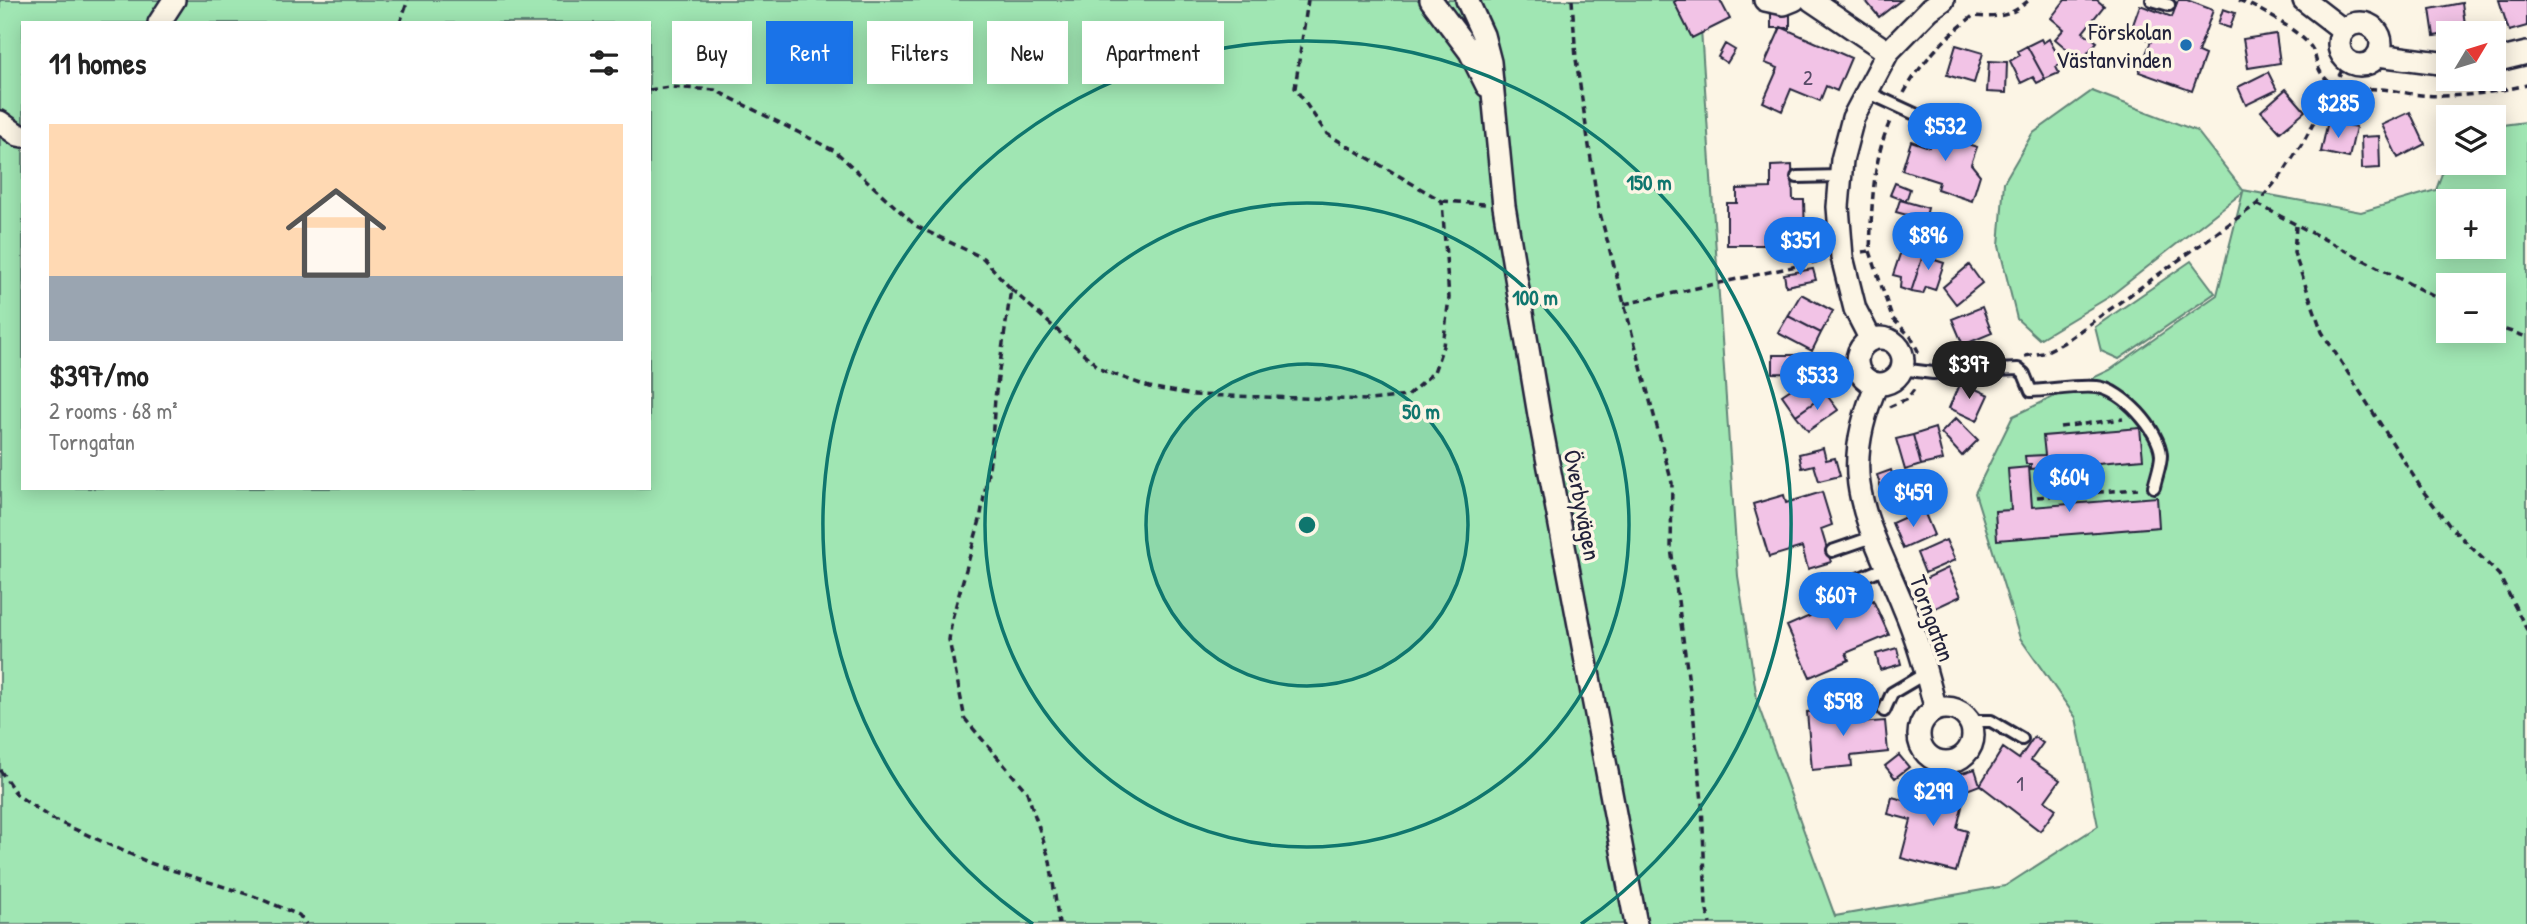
<!DOCTYPE html>
<meta charset="utf-8">
<style>
body{margin:0;font-family:"Patrick Hand",sans-serif;background:#f2f2f2;color:#222;height:100vh;display:flex;flex-direction:column;font-size:26px;white-space:nowrap}
*{box-sizing:border-box;margin:0}
p{font-size:23px;color:#767676}
.icon{flex:none;width:38px;height:38px;fill:none;stroke:currentColor;stroke-width:2;stroke-linecap:round;stroke-linejoin:round}
.map{position:relative;flex:1;overflow:hidden}
.drawer{position:absolute;left:21px;top:21px;width:630px;height:469px;display:flex;flex-direction:column;background:#fff;border-radius:0px;box-shadow:0 4px 18px #0003}
.drawer>*{flex:none}
.hud{position:absolute;left:672px;top:21px;width:665px;height:63px;display:flex;gap:14px}
.needle{width:46px;rotate:52deg}
.controls{position:absolute;left:2436px;top:21px;display:grid;gap:14px}
.controls a{display:grid;place-items:center;width:70px;height:70px;border-radius:0px;background:#fff;box-shadow:0 4px 18px #0003;font-size:35px}
.price{position:absolute;translate:-50% -60px;padding:0 16px;border-radius:24px;background:#1a73e8;color:#fff;font-size:23px;line-height:46px;filter:drop-shadow(0 2px 4px #0008)}
.price::after{content:'';position:absolute;left:50%;top:42px;width:21px;height:16px;margin-left:-10px;background:inherit;clip-path:polygon(0 0,100% 0,50% 100%)}
.price.active{background:#222;color:#fff}
ul{padding:0;list-style:none}
li{display:grid;align-content:center;gap:14px;height:371px;padding:0 28px}
li span{display:grid;place-items:center;height:217px;border-radius:0px;color:#555}
li>.icon{margin-inline-start:auto}
span .icon{width:126px;height:126px;fill:#fffc;stroke-width:1}
li b{font-size:30px}
h2{display:flex;justify-content:space-between;align-items:center;height:84px;padding:0 28px;font-size:30px}
.tag{padding:0 24px;border-radius:0px;background:#fff;box-shadow:0 4px 18px #0003;font-size:24px;line-height:63px}
.tag.active{background:#1a73e8;color:#fff}
.map>svg:first-child{display:block}
.green{fill:#a0e6b3;stroke:#618477;stroke-width:2;fill-rule:evenodd}
.building{fill:#f2c3e6;stroke:#22223b;stroke-width:2}
.lines{fill:none;stroke-linecap:round;stroke-linejoin:round}
.lane-casing{stroke:#22223b;stroke-width:16}
.street-casing{stroke:#22223b;stroke-width:26}
.path{stroke:#22223b;stroke-width:3.5;stroke-dasharray:7 5;stroke-linecap:butt}
.lane{stroke:#fcf5e5;stroke-width:10}
.street{stroke:#fcf5e5;stroke-width:21}
.ring{fill:none;stroke:#0f766e;stroke-width:3.5}
.poi-dot{fill:#1f6fb2;stroke:#fcf5e5;stroke-width:2.5}
.labels{text-anchor:middle;dominant-baseline:central;stroke-width:7;stroke-linejoin:round;paint-order:stroke}
.number-label{font-size:21px;fill:#564a66}
.poi-label{font-size:24px;fill:#22223b;stroke:#fcf5e5;text-anchor:end}
.street-label{font-size:24px;fill:#22223b;stroke:#fcf5e5}
.centre{fill:#0f766e;stroke:#fcf5e5;stroke-width:3.5}
.ring-label{font-size:21px;text-anchor:middle;font-weight:bold;fill:#0f766e;stroke:#fcf5e5;stroke-width:7;stroke-linejoin:round;paint-order:stroke}
</style>
<div class="map">
<svg width="2527" height="924" viewBox="0 0 2527 924">
<rect width="100%" height="100%" fill="#fcf5e5"/>
<filter id="ink" filterUnits="userSpaceOnUse"><feTurbulence type="fractalNoise" baseFrequency=".0143" numOctaves="2"/><feDisplacementMap in="SourceGraphic" scale="14" xChannelSelector="R" yChannelSelector="G"/><feConvolveMatrix kernelMatrix="1 2 1 2 8 2 1 2 1" color-interpolation-filters="sRGB"/></filter>
<g filter="url(#ink)">
<path class="green" d="M0 0H1699L1738 576 1758 705 1835 916 2005 886 2098 826 2076 718 2020 638 1975 493 2013 416 2110 370 2217 295 2243 192 2109 297 2039 339 2017 319 1999 246 2004 182 2032 134 2092 91 2197 131 2243 190 2361 212 2436 190 2448 157V163H2494V126L2527 122V924H0ZM23 23H649V488H23ZM2448 201H2494V247H2448ZM2448 285H2494V331H2448Z
M2191 261 2215 293 2119 359 2101 351 2095 327Z"/>
<path class="building" d="M1677 0H1720L1730 19 1692 38 1674 2Z
M1865 0H1901L1879 17Z
M2065 0H2097L2104 6 2083 32 2097 42 2081 61 2055 39 2064 29 2051 18Z
M2178 0H2187L2213 10 2198 52 2205 55 2192 91 2139 72 2151 41 2130 33 2140 5 2172 17Z
M2499 0H2527V26L2509 31Z
M2462 3 2466 31 2434 36 2430 9Z
M2223 9 2235 13 2230 28 2218 24Z
M1790 12V28H1771V13Z
M1781 27 1851 58 1837 91 1826 86 1820 101 1791 89 1782 111 1763 102 1778 68 1765 63Z
M2276 34 2280 63 2248 68 2243 39Z
M2041 39 2043 43 2049 39 2062 63 2056 67 2059 73 2045 79 2027 46Z
M1725 44 1735 50 1727 63 1718 57Z
M1956 45 1983 53 1974 83 1947 75Z
M2027 46 2045 79 2037 83 2033 77 2021 83 2010 61 2020 55 2018 51Z
M1989 61 2007 62 2006 93 1987 92Z
M2268 72 2277 90 2246 105 2238 87Z
M2286 89 2305 111 2280 132 2261 111Z
M2410 112 2425 144 2398 158 2382 125Z
M1940 114 1950 117 1944 137 1977 147 1971 164 1980 175 1972 201 1937 189 1939 182 1902 170 1911 141 1929 147Z
M2328 121 2356 127 2349 158 2321 152Z
M2379 136 2380 168 2362 169 2361 137Z
M1792 165 1793 200H1804L1805 238 1763 239V245H1727V203H1737V189L1771 188V166Z
M1895 183 1910 189 1906 201 1890 195Z
M1900 200 1928 208 1925 220 1896 212Z
M1816 241 1819 255 1801 258 1799 244Z
M1913 242 1926 246 1911 292 1900 288 1901 277 1893 275 1902 248 1911 250Z
M1926 246 1938 251 1935 260 1944 263 1935 290 1926 287 1923 294 1911 292Z
M1969 265 1982 283 1956 304 1943 287Z
M1813 269 1816 280 1786 286 1784 274Z
M1801 294 1833 311 1821 333 1788 316Z
M1982 307 1992 333 1963 345 1952 319Z
M1788 316 1821 333 1812 351 1778 333Z
M1773 355H1805V374L1773 373Z
M1812 375 1826 394 1796 415 1782 395Z
M1960 382 1989 395 1977 421 1949 408Z
M1826 394 1838 410 1808 431 1796 415Z
M1956 418 1978 440 1962 456 1941 433Z
M1935 428 1943 460 1921 465 1913 435Z
M2140 428 2143 459 2031 469V464H2026L2025 456 2045 455 2043 436Z
M1913 435 1921 465 1905 470 1896 439Z
M1823 448 1826 460 1835 458 1840 476 1819 481 1814 465 1802 468 1799 454Z
M2029 467 2032 507 2157 497 2159 527 1997 540 1995 511 2011 510 2008 469Z
M1891 470 1900 499 1886 504 1877 475Z
M1822 492 1832 525 1821 529 1831 562 1808 569 1802 547 1769 557 1753 504 1784 495 1786 503Z
M1923 509 1934 535 1903 549 1892 523Z
M1946 540 1955 560 1925 573 1917 553Z
M1948 568 1961 596 1929 611 1916 583Z
M1841 581 1853 609 1873 600 1889 635 1846 653 1849 660 1810 677 1787 626 1835 605 1827 587Z
M1897 648 1901 664 1880 670 1876 654Z
M1871 686 1872 708H1856L1855 687Z
M1856 708 1859 723 1885 721 1888 752 1851 756 1852 766 1812 770 1807 712Z
M2034 737 2043 743 2031 760 2060 780 2045 801 2056 809 2040 831 1980 785 2003 748 2019 759Z
M1899 755 1909 767 1895 778 1885 766Z
M1975 769 1980 785 1959 793 1953 776Z
M1929 785 1965 794 1957 828 1967 831 1956 872 1901 858 1911 820 1888 814 1892 797 1923 805Z"/>
<g class="lines">
<g class="lane-casing">
<path id="lane" d="M2152 0 2169 5
M1867 92 1928 120
M1797 177 1840 176
M1901 369 1933 373 2018 369 2024 374 2031 391C2052 390 2076 385 2097 387 2122 389 2160 431 2161 455 2161 465 2156 477 2154 487
M1832 551 1873 537
M1861 600 1853 581 1886 567
M1884 711 1892 693 1926 673
M1969 721H1991L2022 739"/>
</g>
<g class="street-casing">
<path id="street" d="M1431 0 1470 52 1487 86
M1467 0 1483 35 1490 62 1504 206 1539 415 1636 924
M1765 0 1784 4 1794 0
M1811 0 1888 52
M2304 0 2343 30
M2339 44a21 21 0 1 1 42 0a21 21 0 1 1-42 0Z
M159 23 174 0
M2378 55 2448 64
M2494 61 2527 53
M0 122 18 135 23 136
M1857 361a23 23 0 1 1 46 0a23 23 0 1 1-46 0Z
M1871 340 1855 309 1842 257 1838 207 1842 160 1853 118 1888 52 1930 9 1943 0
M1877 384C1835 478 1869 522 1904 608 1918 640 1927 676 1936 710
M1919 735a27 27 0 1 1 54 0a27 27 0 1 1-54 0Z"/>
</g>
<path class="path" d="M1572 0 1576 59 1598 206 1672 483 1671 548 1694 721 1702 802 1706 906 1710 924
M2239 0C2257 7 2300 31 2311 47 2318 57 2314 68 2327 80 2343 93 2360 88 2378 89 2392 89 2407 94 2421 95 2458 98 2491 93 2527 85
M400 23 408 0
M649 90 669 87 715 90 835 151 916 226 983 258 1011 289 995 398 991 455 980 520 952 619 949 640 965 719 1027 792 1050 861 1059 924
M1904 93C1921 62 1945 38 1973 16 1998 18 2010 17 2029 0
M1442 201 1485 204
M2257 204 2448 304
M2296 226 2294 253 2322 332 2423 491 2449 525 2499 575 2527 630
M1870 251 1892 318 1911 337 1921 357
M1862 252 1870 251C1872 205 1872 161 1891 119
M1011 289 1102 370 1149 387 1194 395 1371 400 1407 396 1434 372 1443 346 1449 298 1442 201 1327 134 1295 88 1308 0
M1624 304 1824 260
M2494 326 2527 337
M2025 356 2043 353 2063 343 2257 204 2283 173 2305 139 2347 61
M1889 407 1907 399 1916 387
M2060 427 2123 419
M2037 497 2138 489
M0 770 17 795 52 819 150 863 256 897 299 915 306 924"/>
<use href="#lane" class="lane"/>
<use href="#street" class="street"/>
</g>
</g>
<circle cx="1307" cy="525" r="161" fill="#0f766e" fill-opacity=".12"/>
<g class="ring">
<circle cx="1307" cy="525" r="161"/>
<circle cx="1307" cy="525" r="322"/>
<path d="M1033 924A484 484 0 1 1 1581 924"/>
</g>
<circle class="poi-dot" cx="2186" cy="45" r="7"/>
<g class="labels">
<g class="number-label">
<text x="1808" y="77">2</text>
<text x="2020" y="783">1</text>
</g>
<g class="poi-label">
<text x="2172" y="31">Förskolan<tspan x="2172" dy="28">Västanvinden</tspan></text>
</g>
<g class="street-label">
<text transform="translate(1583 505) rotate(79)">Överbyvägen</text>
<text transform="translate(1933 618) rotate(70)">Torngatan</text>
</g>
</g>
<circle cx="1307" cy="525" r="10" class="centre"/>
<g class="ring-label">
<text x="1649" y="190">150 m</text>
<text x="1535" y="305">100 m</text>
<text x="1421" y="419">50 m</text>
</g>
</svg>
<div class="controls">
<a><svg class="needle" viewBox="-14 -14 28 28"><path d="M0-13l5 13h-10z" fill="#e53935"/><path d="M0 13l5-13h-10z" fill="#767676"/></svg></a>
<a><svg class="icon" aria-label="layers" viewBox="0 0 24 24"><path d="M12 4l9 5-9 5-9-5zM3 14l9 5 9-5"/></svg></a>
<a>+</a>
<a>−</a>
</div>
<b class="price" style="left:2338px;top:140px">$285</b>
<b class="price" style="left:1945px;top:163px">$532</b>
<b class="price" style="left:1928px;top:272px">$896</b>
<b class="price" style="left:1800px;top:277px">$351</b>
<b class="price active" style="left:1969px;top:401px">$397</b>
<b class="price" style="left:1817px;top:412px">$533</b>
<b class="price" style="left:2069px;top:514px">$604</b>
<b class="price" style="left:1913px;top:529px">$459</b>
<b class="price" style="left:1836px;top:632px">$607</b>
<b class="price" style="left:1843px;top:738px">$598</b>
<b class="price" style="left:1933px;top:828px">$299</b>
<div class="hud">
<a class="tag">Buy</a>
<a class="tag active">Rent</a>
<a class="tag">Filters</a>
<a class="tag">New</a>
<a class="tag">Apartment</a>
</div>
<section class="drawer">
<h2>11 homes<svg class="icon" aria-label="filters" viewBox="0 0 24 24"><path d="M4 7h16M4 17h16"/><circle cx="9" cy="7" r="2"/><circle cx="15" cy="17" r="2"/></svg></h2>
<ul>
<li><span style="background:linear-gradient(#ffd9b3 70%,#9aa5b1 0)"><svg class="icon" aria-label="home" viewBox="0 0 24 24"><path d="M3 11l9-7 9 7M6 9v11h12V9"/></svg></span><div><b>$397/mo</b><p>2 rooms · 68 m²</p><p>Torngatan</p></div></li>
</ul>
</section>
</div>
